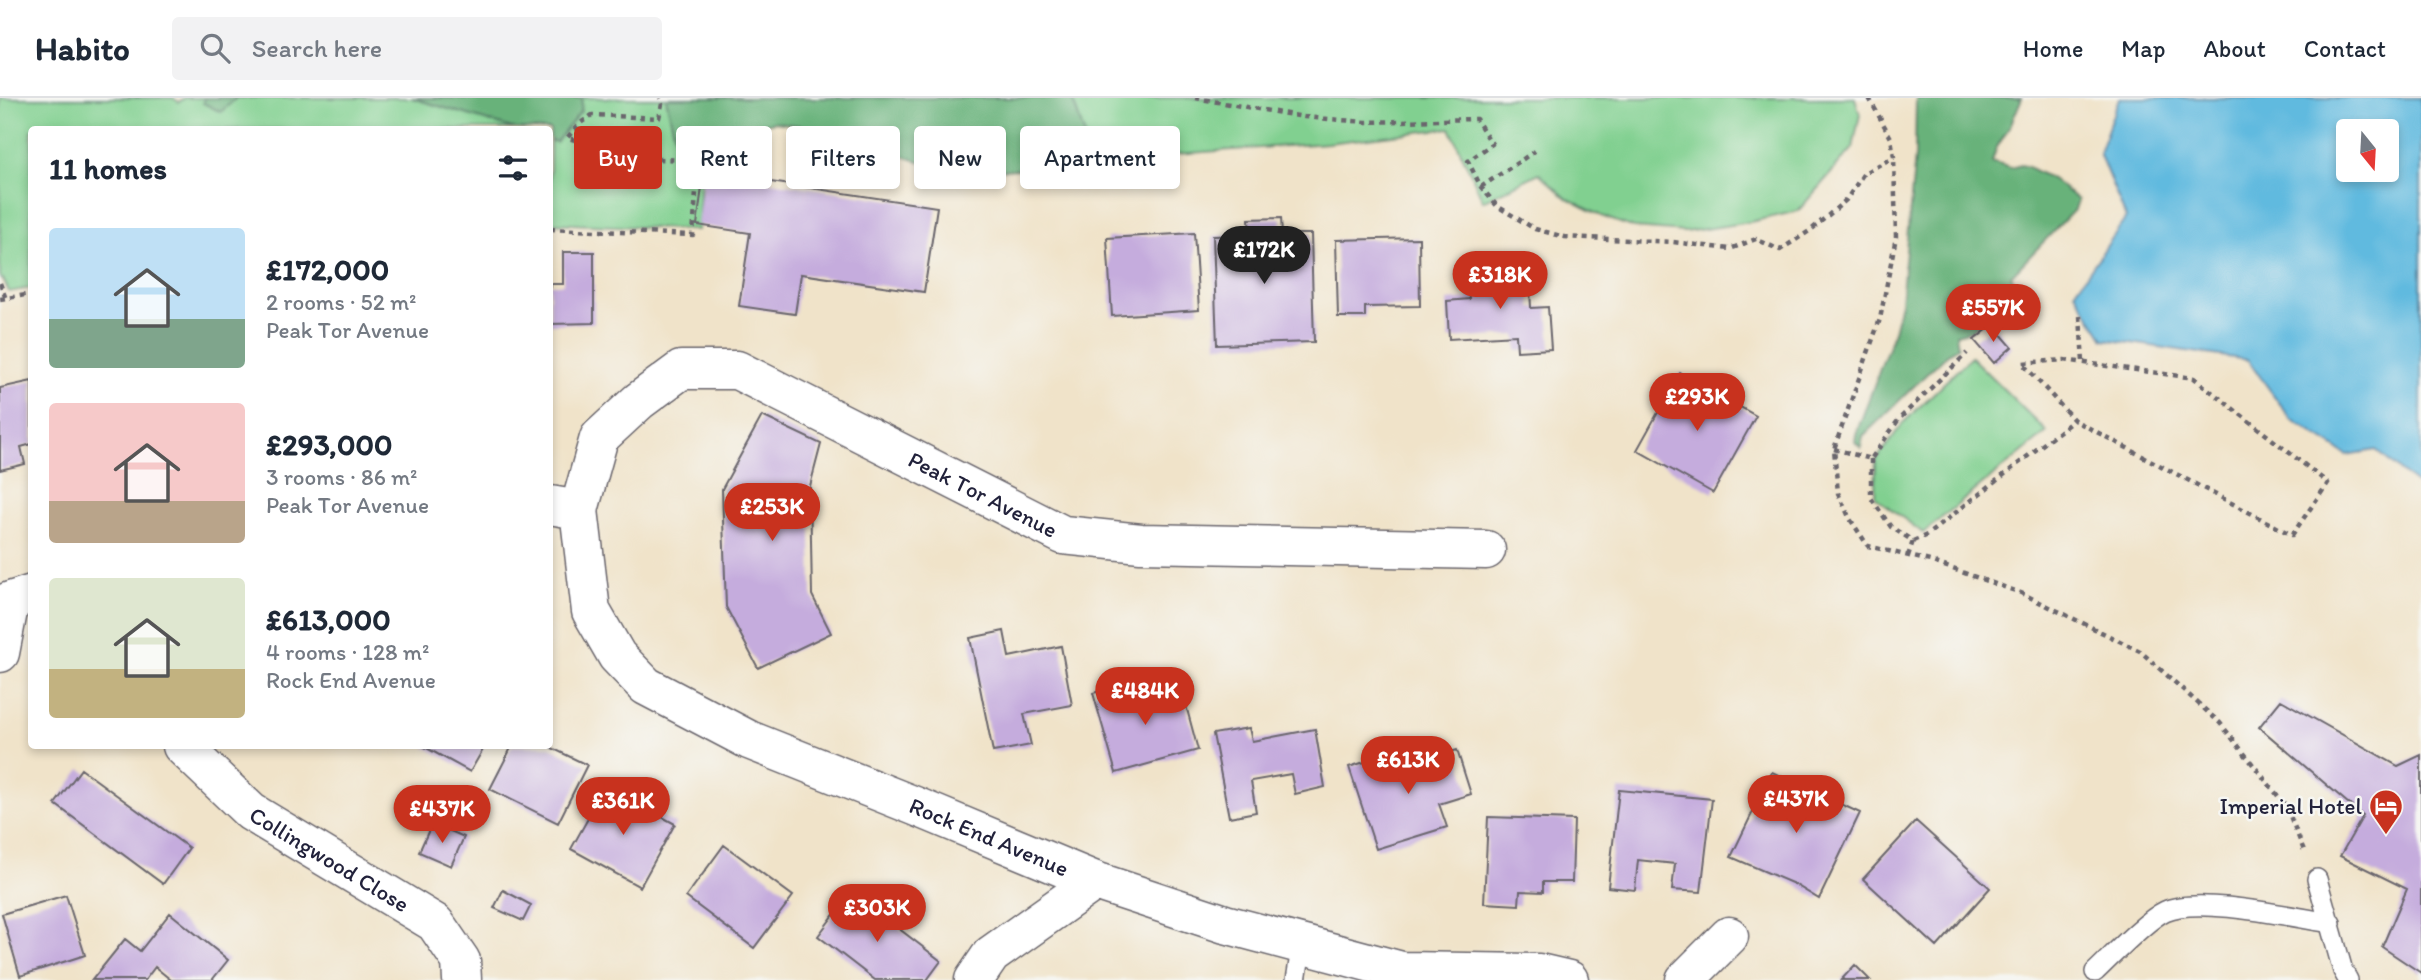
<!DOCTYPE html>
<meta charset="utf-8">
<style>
body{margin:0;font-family:Itim,sans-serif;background:#f2f2f3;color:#1f2937;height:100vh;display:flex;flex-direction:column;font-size:26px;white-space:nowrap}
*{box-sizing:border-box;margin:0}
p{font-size:23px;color:#747a83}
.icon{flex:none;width:38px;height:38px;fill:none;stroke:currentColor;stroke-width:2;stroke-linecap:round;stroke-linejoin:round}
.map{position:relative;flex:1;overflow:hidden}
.details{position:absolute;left:28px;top:28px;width:525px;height:623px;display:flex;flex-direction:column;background:#fff;border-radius:7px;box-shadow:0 4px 10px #0003}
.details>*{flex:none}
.banner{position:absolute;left:574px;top:28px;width:665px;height:63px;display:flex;gap:14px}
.needle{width:46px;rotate:162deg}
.controls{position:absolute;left:2336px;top:21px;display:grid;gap:14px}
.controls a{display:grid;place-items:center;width:63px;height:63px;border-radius:7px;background:#fff;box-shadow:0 4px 10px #0003;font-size:35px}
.price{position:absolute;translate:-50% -60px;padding:0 16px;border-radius:24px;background:#c8321e;color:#fff;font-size:23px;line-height:46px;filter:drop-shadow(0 2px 4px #0008)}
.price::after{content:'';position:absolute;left:50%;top:42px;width:21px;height:16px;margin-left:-10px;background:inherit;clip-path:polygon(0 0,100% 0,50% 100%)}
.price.active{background:#222;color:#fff}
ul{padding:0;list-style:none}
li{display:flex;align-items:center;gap:21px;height:175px;padding:0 21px}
li span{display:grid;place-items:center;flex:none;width:196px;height:140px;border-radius:7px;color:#555}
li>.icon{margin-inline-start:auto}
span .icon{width:84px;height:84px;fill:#fffc;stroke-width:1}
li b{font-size:30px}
h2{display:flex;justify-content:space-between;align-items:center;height:84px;padding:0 21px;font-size:30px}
.tag{padding:0 24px;border-radius:7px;background:#fff;box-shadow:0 4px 10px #0003;font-size:24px;line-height:63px}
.tag.active{background:#c8321e;color:#fff}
header{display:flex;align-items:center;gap:42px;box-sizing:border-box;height:98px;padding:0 35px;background:#fff;border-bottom:2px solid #e0e1e3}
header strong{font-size:33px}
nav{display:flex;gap:38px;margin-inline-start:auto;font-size:24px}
.search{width:490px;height:63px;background:#f2f2f3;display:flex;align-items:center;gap:18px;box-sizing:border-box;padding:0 24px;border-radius:7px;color:#747a83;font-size:26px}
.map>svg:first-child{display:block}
.green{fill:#81d090;stroke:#527966;stroke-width:2}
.forest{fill:#68b27a;stroke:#456a5a;stroke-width:2}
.water{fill:#61badf;stroke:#426e8d;stroke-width:2;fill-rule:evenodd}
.building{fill:#c5acdd}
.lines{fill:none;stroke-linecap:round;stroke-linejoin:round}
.lane-casing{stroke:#6a666d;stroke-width:22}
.street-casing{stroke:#6a666d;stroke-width:41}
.path{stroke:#6a666d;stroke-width:4.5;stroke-dasharray:5 5;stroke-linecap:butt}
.lane{stroke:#fff;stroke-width:19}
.street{stroke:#fff;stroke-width:38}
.labels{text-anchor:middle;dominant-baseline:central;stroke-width:5;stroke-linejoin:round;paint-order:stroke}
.street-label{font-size:23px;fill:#22223b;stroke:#f6f6f2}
.poi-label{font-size:23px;fill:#22223b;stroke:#f6f6f2;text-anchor:end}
</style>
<header>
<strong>Habito</strong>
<div class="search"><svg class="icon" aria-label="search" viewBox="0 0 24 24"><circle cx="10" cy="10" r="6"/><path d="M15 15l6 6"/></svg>Search here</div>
<nav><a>Home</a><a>Map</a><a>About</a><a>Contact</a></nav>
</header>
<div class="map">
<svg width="2421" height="882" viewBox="0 0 2421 882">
<rect width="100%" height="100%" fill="#f6f6f2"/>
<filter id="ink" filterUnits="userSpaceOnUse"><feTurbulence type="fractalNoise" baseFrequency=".0143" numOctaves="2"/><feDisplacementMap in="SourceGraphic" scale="14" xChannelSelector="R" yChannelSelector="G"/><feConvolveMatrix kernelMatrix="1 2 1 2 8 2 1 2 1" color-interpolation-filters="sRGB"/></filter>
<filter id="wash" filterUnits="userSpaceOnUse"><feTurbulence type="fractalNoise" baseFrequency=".00686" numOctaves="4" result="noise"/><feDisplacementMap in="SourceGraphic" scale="28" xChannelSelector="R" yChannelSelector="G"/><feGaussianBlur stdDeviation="1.57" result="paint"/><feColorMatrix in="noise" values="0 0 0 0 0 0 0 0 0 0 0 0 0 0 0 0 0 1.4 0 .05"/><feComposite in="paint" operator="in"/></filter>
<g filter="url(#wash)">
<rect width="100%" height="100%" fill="#f0e3c9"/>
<path class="green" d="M0 0H173L179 4 184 0H204V5L221 14 236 0H412L515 31 32 32 31 190 9 194 3 181 0 180Z
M582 0H666L676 44 702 64 698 132 550 125V42L556 44 581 13Z
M1072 0H1855L1860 16 1853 50 1798 113 1750 124 1685 134 1634 130 1601 118 1565 99 1539 75 1483 103 1450 30 1328 45 1093 62Z
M1971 259 2047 334 1923 435 1875 399 1876 362 1904 324Z"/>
<path class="forest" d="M204 0H236L221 14 203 5Z
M412 0H582L581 13 556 44 550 42V32L515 31Z
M666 0H1072L1093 62 1048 70 994 72 967 75 940 70 815 30 776 24 743 29 709 39 702 64 676 44Z
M1916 0H2022L2010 28 1996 51 1992 64 2010 70 2021 67 2028 69 2052 81 2078 102 2075 111 2011 178 2014 182 1991 205 1993 208 1972 232 1956 236 1958 248 1943 260 1863 338 1861 350 1855 344 1856 336 1894 233 1901 204 1915 58Z"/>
<path class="water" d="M2119 0H2421V390L2376 352 2347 357 2291 321 2248 262 2104 241 2075 194 2126 120 2099 55ZM2348 33H2387V72H2348Z"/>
<g id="blocks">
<path class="building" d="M704 74 937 109 924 194 801 176 795 216 739 208 750 135 697 127Z
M1281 120 1282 136H1311L1314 244 1217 247 1213 138 1250 137 1249 121Z
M1194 135 1199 212 1112 218 1107 140Z
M1419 140 1420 208 1365 209V219H1338L1336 142Z
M563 154H594V225L550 226V186H563Z
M1529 173 1531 210 1548 209 1551 251 1517 253 1516 237 1449 241 1447 203 1469 201 1468 176Z
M1993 227 2012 249 1994 265 1974 242Z
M1680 275 1756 318 1713 395 1637 352Z
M32 283V346L21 349 25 366 0 372V290Z
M762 318 821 346 810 388 812 497 831 535 758 570 726 509 722 391Z
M1004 533 1009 559 1061 548 1072 607 1024 616 1031 647 993 654 970 540Z
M1126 586 1131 603 1181 589 1198 652 1116 675 1093 595Z
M2281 602 2398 668 2421 657V875L2382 849 2407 791 2340 758 2363 718 2259 629Z
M1249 630 1252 643 1315 631 1325 689 1295 696 1291 676 1251 683 1256 714 1229 719 1213 636Z
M423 648H485L470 674Z
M512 648H548L587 667 558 725 490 691Z
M1457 652 1471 696 1439 706 1447 729 1376 751 1349 669 1377 660 1381 676Z
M81 671 189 750 163 786 55 706Z
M1772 674 1860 715 1819 801 1794 786 1731 759Z
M606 688 675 726 640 789 571 751Z
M1619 692 1712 701 1701 794 1672 792 1675 766 1638 762 1635 792 1608 789Z
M1488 719 1574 722 1572 784H1543V794L1520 793 1519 807 1484 805Z
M1916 723 1990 790 1937 849 1863 781Z
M432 725 464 739 451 768 419 754Z
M724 747 793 798 754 850 686 799Z
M503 792 531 807 523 823 494 810Z
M851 794 941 863 927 882H875L818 838Z
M66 797 85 857 20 878 2 816Z
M170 815 228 862 212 882H171L155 869 145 882H92L125 841 140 853Z
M1855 867 1870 882H1841Z"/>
</g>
</g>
<g filter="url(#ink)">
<use href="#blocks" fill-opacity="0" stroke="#6a666d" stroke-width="2"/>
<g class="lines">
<g class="lane-casing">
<path id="lane" d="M2317 781 2343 873 2348 882
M2095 874C2112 858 2146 822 2165 813 2197 798 2292 819 2331 825
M1296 882 1302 845"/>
</g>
<g class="street-casing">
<g id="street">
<path id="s1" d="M550 407 579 412 591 513 617 558 646 588 749 642 915 708 1095 783 1225 826 1402 873 1539 875 1569 882"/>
<path id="s2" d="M579 412 599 340 639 303 681 272H737L1063 437 1141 445 1486 452"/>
<path d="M0 555 10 503 32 496"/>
<path id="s3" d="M182 648 251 714 435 825 461 863 462 882"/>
<path d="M974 882 991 857 1095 783"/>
<path d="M1685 882 1729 838"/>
</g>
</g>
<path class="path" d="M1195 0 1304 19 1366 24 1476 21 1492 46 1468 63 1481 89 1497 108 1535 131 1565 139 1673 144 1730 151 1756 141 1780 152 1811 132 1846 102 1864 75 1894 59
M1869 0 1891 40 1894 59 1896 139 1880 221 1834 351 1838 395 1850 421 1868 448 1930 463 2021 495 2140 553 2220 625 2286 708 2305 755
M1481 89 1535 53
M550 131 693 137 697 80 695 62 658 61 567 40 579 26 592 17 659 20 662 6 660 0
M0 185 6 201
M0 201 32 196
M2080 218 2083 264
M2064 262 2194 280 2328 385 2292 437 2074 322 2022 265Z
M1834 351 1871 361 1899 321 1967 255
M1871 361V400L1891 429 1913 443
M1913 443 1927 437 2074 322
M1908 458 1913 443"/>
<use href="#lane" class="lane"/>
<use href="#street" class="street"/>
</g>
</g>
<defs>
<g id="hotel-pin" transform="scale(1.75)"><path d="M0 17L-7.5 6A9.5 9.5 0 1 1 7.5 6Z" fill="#c8321e" stroke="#f6f6f2"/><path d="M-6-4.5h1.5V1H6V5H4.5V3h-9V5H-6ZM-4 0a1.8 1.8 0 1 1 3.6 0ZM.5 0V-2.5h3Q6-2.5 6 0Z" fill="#fff"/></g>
</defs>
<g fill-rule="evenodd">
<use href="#hotel-pin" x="2386" y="708"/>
</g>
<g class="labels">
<g class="street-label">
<text stroke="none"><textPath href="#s2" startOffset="513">Peak Tor Avenue</textPath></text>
<text stroke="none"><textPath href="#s1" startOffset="600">Rock End Avenue</textPath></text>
<text stroke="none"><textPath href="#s3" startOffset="187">Collingwood Close</textPath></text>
</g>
<g class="poi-label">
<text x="2362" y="708">Imperial Hotel</text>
</g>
</g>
</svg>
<div class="controls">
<a><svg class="needle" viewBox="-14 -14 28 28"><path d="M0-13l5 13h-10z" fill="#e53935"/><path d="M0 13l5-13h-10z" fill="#747a83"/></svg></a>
</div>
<b class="price active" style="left:1264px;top:188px">£172K</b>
<b class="price" style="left:1500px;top:213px">£318K</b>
<b class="price" style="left:1993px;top:246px">£557K</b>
<b class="price" style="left:1697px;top:335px">£293K</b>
<b class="price" style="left:772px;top:445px">£253K</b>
<b class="price" style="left:1145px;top:629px">£484K</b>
<b class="price" style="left:1408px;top:698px">£613K</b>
<b class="price" style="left:1796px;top:737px">£437K</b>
<b class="price" style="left:623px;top:739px">£361K</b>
<b class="price" style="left:442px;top:747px">£437K</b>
<b class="price" style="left:877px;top:846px">£303K</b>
<div class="banner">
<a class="tag active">Buy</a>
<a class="tag">Rent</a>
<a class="tag">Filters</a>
<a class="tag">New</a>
<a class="tag">Apartment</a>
</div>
<section class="details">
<h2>11 homes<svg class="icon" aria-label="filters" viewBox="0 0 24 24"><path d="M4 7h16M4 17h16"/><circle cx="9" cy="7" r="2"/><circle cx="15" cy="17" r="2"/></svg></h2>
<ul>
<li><span style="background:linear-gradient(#bfe0f5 65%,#7fa58c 0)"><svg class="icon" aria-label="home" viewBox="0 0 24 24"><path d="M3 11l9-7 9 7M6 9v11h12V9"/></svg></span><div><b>£172,000</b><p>2 rooms · 52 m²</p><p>Peak Tor Avenue</p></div></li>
<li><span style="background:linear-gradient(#f6c9c9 70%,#b9a48a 0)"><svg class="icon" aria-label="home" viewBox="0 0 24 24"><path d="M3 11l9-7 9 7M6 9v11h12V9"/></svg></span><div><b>£293,000</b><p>3 rooms · 86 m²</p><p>Peak Tor Avenue</p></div></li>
<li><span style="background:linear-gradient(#dfe7d0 65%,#c2b280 0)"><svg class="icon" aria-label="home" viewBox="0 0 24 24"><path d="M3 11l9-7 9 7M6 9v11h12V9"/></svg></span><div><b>£613,000</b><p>4 rooms · 128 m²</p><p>Rock End Avenue</p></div></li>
</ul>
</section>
</div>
